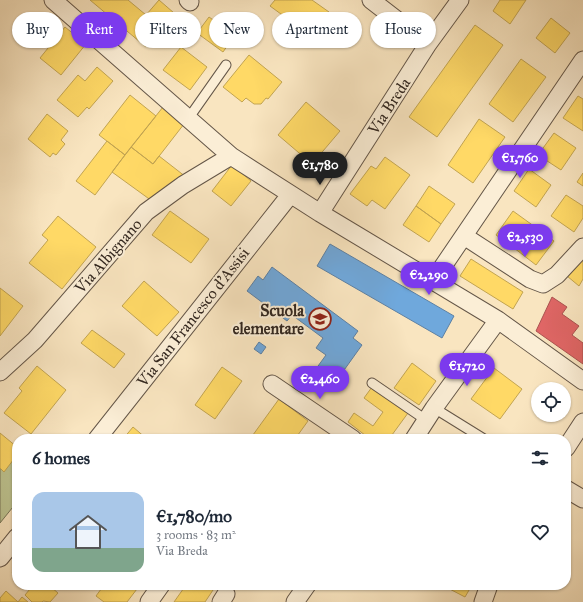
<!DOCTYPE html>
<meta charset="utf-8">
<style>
body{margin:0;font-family:"IM FELL Great Primer",serif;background:#f6f6f7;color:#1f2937;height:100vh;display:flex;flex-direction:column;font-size:15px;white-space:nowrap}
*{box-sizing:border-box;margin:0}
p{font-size:13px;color:#747a83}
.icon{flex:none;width:22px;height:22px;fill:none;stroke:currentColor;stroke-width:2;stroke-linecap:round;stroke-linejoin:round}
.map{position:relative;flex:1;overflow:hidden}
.sheet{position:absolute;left:12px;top:434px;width:559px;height:156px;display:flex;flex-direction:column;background:#fff;border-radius:16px;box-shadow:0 1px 3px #0004}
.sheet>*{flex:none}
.top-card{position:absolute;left:12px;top:12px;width:559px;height:36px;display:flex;gap:8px}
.tools{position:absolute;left:531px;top:382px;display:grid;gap:8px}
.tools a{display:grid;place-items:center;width:40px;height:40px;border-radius:50%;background:#fff;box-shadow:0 1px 3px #0004;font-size:20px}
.price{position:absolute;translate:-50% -34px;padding:0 9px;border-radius:14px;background:#7c3aed;color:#fff;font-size:13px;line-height:26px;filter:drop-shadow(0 1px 2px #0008)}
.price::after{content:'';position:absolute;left:50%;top:24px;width:12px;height:9px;margin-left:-6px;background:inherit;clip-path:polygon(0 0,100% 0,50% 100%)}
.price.active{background:#222;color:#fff}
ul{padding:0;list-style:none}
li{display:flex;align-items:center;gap:12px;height:100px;padding:0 20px}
li span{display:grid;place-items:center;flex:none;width:112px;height:80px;border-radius:12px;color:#555}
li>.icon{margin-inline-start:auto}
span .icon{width:48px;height:48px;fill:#fffc;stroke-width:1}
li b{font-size:17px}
h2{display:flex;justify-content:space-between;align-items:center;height:48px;padding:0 20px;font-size:17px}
.pill{padding:0 14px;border-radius:18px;background:#fff;box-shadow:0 1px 3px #0004;font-size:14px;line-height:36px}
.pill.active{background:#7c3aed;color:#fff}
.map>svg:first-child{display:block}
.green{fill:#bec592;stroke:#787659}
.homes{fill:#ffd966;stroke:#c2a451}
.shops{fill:#e06666;stroke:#ac5351}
.schools{fill:#6fa8dc;stroke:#5d81a4}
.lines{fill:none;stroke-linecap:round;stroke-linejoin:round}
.service-casing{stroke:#645648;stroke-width:11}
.minor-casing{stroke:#645648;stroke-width:19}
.service{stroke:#fbeed6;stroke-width:9}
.minor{stroke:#fbeed6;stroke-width:17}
.labels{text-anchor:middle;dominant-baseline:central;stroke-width:4;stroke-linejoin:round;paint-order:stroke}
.street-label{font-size:16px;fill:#322720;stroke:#fbeed6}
.poi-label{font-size:16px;font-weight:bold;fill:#322720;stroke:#fbeed6;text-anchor:end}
</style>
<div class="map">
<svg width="583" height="602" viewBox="0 0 583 602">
<rect width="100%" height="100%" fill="#f9e5c0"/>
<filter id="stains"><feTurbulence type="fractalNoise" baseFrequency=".005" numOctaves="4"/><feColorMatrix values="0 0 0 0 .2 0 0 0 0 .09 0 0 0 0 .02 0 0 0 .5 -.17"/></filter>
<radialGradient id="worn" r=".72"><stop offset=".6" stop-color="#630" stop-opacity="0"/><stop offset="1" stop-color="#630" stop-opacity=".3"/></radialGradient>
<path class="green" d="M0 441 17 454V502L0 523Z"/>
<path class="homes" d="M90 0H128L146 15 159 0 174 13 146 47Z
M275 0H312L329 12 311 36 270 6Z
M500 0H526L510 24 493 11Z
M209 17 235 35 223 52 197 33Z
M551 18 570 33 555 53 536 38Z
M475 25 503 45 437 137 409 117Z
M65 27 86 44 61 75 40 58Z
M181 47 207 67 190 90 163 70Z
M249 55 282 82 268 99 266 98 261 104H254L246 98 242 102 223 87Z
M521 59 546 77 513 122 489 104Z
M97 67 113 81 89 109 87 107 78 117 57 100 78 75 85 81Z
M130 95 156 116 125 155 99 135Z
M578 96 583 99V131L563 118Z
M306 102 340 131 312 164 278 135Z
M163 107 184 124 153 164 131 147Z
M47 114 68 131 61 140 65 144 56 155 53 153 50 157 28 139Z
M479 119 505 137 473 183 448 165Z
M554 133 576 148 561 170 538 155Z
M107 141 125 155 95 195 76 181Z
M131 147 153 164 159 156 186 177 152 201 112 172Z
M385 157 410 175 385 209 372 200 367 206 350 194 371 166 376 169Z
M232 165 251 181 231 206 212 191Z
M529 169 551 185 536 207 514 191Z
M583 173V186L577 182Z
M429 186 455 204 441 224 416 206Z
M566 195 583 206V218L574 232 551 216Z
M416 206 441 224 429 242 403 225Z
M170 211 209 239 191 263 152 235Z
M513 211 531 224 514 248 496 235Z
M58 216 96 247 62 289 29 263 48 240 42 235Z
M531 224 554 241 536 265 514 248Z
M583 257V279L579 286 567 276Z
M471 259 523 292 513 309 460 276Z
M144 281 179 312 157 336 122 306Z
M0 288 23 306 0 336Z
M92 330 125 354 114 368 81 343Z
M412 363 436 381 419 405 394 388Z
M37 366 66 390 31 434 4 413 22 391 19 388Z
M222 367 242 381 215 419 195 405Z
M494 368 522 389 500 419 471 399Z
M372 387 408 413 389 439H370L348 422 354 413 373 426 383 412 364 398Z
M279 399 308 421 295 439H250Z
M133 427 147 439H123Z
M0 433 17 447V455L4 472 0 468Z
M17 567V578L12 573Z
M26 585H52L51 587 58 593 50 602 43 601 42 602H32L25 595 30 589Z
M104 585H140L127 602H104L96 596Z
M186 585H213L215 587 205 602H174Z
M442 585H472L465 597Z
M6 591 18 602 22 597 28 602H0V598Z"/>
<path class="shops" d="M552 297 567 307 562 314 579 326 572 335 583 343V364L536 331Z"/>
<path class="schools" d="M330 244 454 316 442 338 317 266Z
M272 267 358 331 353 338 362 345 342 373 340 371 329 385 313 373 326 355 316 348 323 338 292 315 287 321 247 291 258 276 263 280Z
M259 342 266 347 261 354 254 349Z"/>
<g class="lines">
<g class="service-casing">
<path id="service" d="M188 119 226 65
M372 383 426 420
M434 408 484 439"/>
</g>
<g class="minor-casing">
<path id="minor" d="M53 0 231 156 320 213 498 320 583 381
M188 0 190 2
M371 0 428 44
M320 213 428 44 460 0
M464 236 530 279 543 284 557 275 583 247
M433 281 583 60
M0 372 35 340 146 212 183 185 231 156
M272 384 353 439
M97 439 290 195
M414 439 434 408 498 320
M566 448 583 422
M566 489 583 499
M0 558 17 537
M149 602 161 585
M221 602 226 594
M295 602 307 585
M483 602 489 585"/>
</g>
<use href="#service" class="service"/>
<use href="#minor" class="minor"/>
</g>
<defs>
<g id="school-ring" transform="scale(1.15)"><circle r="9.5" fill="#fbeed6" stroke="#8f2418" stroke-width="1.5"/><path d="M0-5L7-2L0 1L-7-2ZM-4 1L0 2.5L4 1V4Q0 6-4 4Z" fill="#8f2418"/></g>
</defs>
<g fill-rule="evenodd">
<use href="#school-ring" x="320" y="319"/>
</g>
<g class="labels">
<g class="street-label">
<text transform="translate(389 106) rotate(-57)">Via Breda</text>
<text transform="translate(108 256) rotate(-49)">Via Albignano</text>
<text transform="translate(193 317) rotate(-52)">Via San Francesco d'Assisi</text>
</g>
<g class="poi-label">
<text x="304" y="310">Scuola<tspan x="304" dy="18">elementare</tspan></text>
</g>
</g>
<rect width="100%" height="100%" filter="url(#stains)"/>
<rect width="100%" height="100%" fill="url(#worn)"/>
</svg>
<div class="tools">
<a><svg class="icon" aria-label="locate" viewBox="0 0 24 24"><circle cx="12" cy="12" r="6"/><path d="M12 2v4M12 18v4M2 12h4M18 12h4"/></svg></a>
</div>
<b class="price" style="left:520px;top:179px">€1,760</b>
<b class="price active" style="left:320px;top:186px">€1,780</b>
<b class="price" style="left:525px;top:258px">€2,530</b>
<b class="price" style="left:429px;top:296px">€2,290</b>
<b class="price" style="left:467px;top:387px">€1,720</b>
<b class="price" style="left:320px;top:400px">€2,460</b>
<div class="top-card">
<a class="pill">Buy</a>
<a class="pill active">Rent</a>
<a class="pill">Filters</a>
<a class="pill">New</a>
<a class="pill">Apartment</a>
<a class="pill">House</a>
</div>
<section class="sheet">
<h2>6 homes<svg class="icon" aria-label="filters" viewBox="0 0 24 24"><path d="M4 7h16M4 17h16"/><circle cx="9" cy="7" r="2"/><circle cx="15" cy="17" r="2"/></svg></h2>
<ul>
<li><span style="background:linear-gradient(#a9c7e8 70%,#7fa58c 0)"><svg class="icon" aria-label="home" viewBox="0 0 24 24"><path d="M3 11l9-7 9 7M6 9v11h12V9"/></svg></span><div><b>€1,780/mo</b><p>3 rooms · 83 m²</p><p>Via Breda</p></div><svg class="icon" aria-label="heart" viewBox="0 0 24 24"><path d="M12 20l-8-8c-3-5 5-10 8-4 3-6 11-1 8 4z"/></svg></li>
</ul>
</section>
</div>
